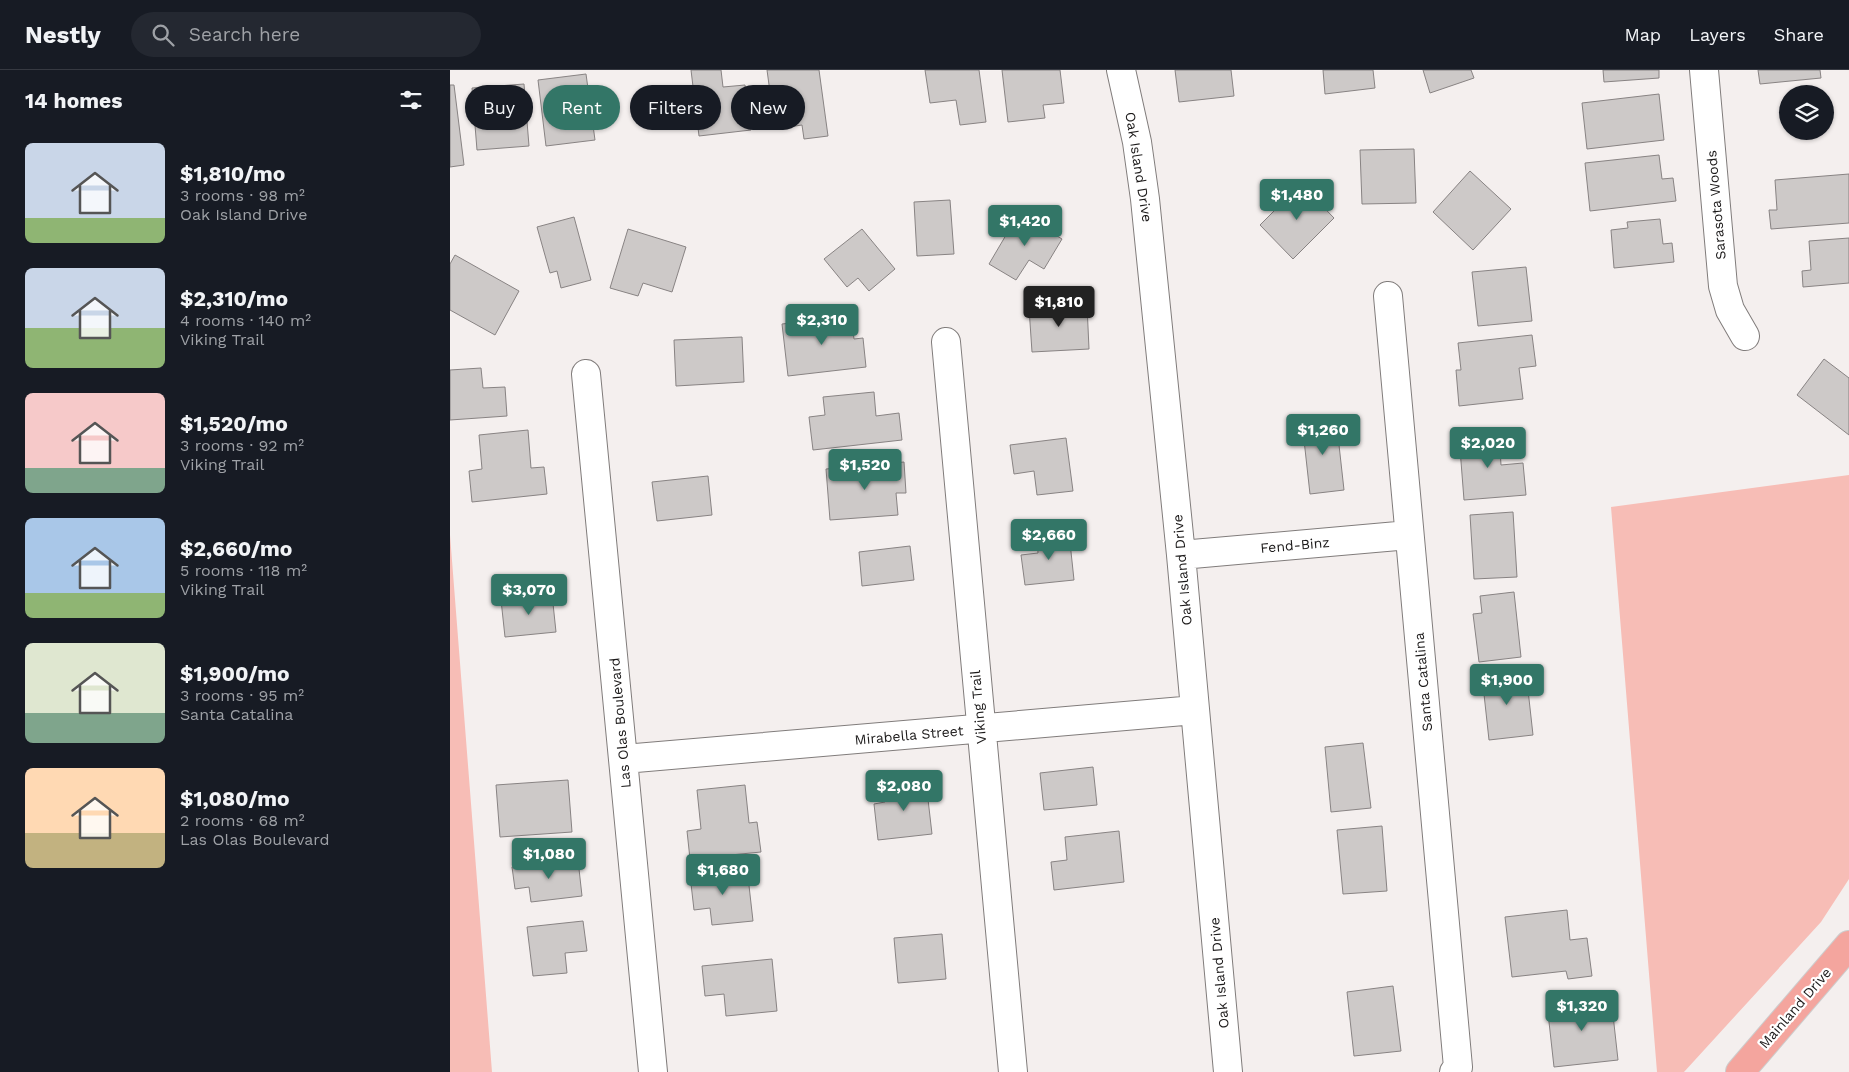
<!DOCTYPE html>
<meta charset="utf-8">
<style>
body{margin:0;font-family:"Work Sans",sans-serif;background:#242831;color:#f1f3f6;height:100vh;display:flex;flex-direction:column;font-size:19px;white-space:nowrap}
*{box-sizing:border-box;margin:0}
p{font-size:16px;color:#9ea1a6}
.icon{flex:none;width:28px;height:28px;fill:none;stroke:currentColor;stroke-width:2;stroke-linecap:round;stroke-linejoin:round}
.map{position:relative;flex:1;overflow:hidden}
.details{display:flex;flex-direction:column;background:#171b24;width:450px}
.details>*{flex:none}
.banner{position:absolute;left:15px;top:15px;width:475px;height:45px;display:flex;gap:10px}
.fabs{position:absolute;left:1329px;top:15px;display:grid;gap:10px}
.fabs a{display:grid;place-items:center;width:55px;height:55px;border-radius:50%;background:#171b24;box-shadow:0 1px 4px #0004;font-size:25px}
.price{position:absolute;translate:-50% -42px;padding:0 11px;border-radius:5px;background:#337667;color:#fff;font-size:16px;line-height:32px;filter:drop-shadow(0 1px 2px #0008)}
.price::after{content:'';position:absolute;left:50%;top:30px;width:15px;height:11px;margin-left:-8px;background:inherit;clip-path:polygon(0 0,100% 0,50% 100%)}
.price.current{background:#222;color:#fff}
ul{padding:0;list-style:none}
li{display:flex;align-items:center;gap:15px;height:125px;padding:0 25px}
li span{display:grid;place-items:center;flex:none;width:140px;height:100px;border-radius:8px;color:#555}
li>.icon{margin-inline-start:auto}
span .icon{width:60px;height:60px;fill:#fffc;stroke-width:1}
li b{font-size:21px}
h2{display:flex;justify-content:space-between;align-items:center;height:60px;padding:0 25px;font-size:21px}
.chip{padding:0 18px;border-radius:22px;background:#171b24;box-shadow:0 1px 4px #0004;font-size:18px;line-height:45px}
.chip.current{background:#337667;color:#fff}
header{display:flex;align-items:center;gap:30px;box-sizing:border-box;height:70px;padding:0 25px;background:#171b24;border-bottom:1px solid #363941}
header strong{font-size:24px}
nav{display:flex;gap:28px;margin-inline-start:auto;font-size:18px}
.search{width:350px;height:45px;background:#242831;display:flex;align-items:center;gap:12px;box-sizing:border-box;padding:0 18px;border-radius:28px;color:#9ea1a6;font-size:19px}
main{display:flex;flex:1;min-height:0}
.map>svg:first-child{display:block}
.green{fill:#f7bdb6}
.building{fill:#cdc9c8;stroke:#888383}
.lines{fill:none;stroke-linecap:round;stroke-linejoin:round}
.minor-casing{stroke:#807c7b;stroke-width:30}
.major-casing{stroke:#cdcccc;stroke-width:30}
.minor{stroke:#fff;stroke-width:28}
.major{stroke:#f4a59e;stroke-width:28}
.labels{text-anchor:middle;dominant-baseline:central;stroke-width:4.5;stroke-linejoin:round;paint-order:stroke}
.street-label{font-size:14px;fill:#1b1919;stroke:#fff}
</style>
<header>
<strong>Nestly</strong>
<div class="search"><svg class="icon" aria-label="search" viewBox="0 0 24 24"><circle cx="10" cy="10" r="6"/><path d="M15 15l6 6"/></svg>Search here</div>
<nav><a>Map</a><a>Layers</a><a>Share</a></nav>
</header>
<main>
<section class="details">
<h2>14 homes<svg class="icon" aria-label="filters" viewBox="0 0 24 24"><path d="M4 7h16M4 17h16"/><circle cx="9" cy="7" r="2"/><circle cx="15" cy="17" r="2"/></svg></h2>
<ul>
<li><span style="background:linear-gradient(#c9d6e8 75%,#8fb573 0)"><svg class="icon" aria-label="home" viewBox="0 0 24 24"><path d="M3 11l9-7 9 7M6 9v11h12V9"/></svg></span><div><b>$1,810/mo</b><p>3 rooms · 98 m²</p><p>Oak Island Drive</p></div></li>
<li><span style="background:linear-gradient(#c9d6e8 60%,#8fb573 0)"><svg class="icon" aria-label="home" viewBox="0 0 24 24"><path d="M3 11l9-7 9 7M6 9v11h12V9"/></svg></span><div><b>$2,310/mo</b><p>4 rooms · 140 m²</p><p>Viking Trail</p></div></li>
<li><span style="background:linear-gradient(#f6c9c9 75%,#7fa58c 0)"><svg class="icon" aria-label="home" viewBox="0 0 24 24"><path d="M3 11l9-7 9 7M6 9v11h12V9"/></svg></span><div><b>$1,520/mo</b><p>3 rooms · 92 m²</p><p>Viking Trail</p></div></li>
<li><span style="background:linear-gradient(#a9c7e8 75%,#8fb573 0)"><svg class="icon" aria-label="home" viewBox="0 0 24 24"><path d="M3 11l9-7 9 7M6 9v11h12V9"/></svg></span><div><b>$2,660/mo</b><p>5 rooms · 118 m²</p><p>Viking Trail</p></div></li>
<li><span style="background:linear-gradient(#dfe7d0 70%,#7fa58c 0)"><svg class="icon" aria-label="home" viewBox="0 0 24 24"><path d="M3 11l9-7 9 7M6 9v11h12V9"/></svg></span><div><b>$1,900/mo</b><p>3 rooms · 95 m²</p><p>Santa Catalina</p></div></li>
<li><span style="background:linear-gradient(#ffd9b3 65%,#c2b280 0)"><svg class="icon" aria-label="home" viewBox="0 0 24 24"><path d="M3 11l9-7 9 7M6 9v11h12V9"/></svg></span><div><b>$1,080/mo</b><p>2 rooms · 68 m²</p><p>Las Olas Boulevard</p></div></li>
</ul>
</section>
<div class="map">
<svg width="1399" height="1002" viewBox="0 0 1399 1002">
<rect width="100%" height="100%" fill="#f4efee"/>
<path class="green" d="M1399 405V809L1371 852 1234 1002H1207L1161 437Z
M0 465 42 1002H0Z"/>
<path class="building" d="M241 0H271L273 17 295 15 301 60 249 66Z
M317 0H369L378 66 354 69 352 55 325 59Z
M475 0H529L536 52 510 55 506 30 480 33Z
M552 0H610L614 33 593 35 595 48 558 52Z
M725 0H781L784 26 729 32Z
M873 0H923L925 18 875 24Z
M973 0H1021L1024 8 980 23Z
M1153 0H1209V8L1154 12Z
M1308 0H1370L1371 8 1310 14Z
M136 4 145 70 96 76 88 10Z
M74 14 79 76 27 80 22 18Z
M0 15H4L14 95 0 97Z
M1209 24 1214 70 1137 79 1132 33Z
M964 79 966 133 912 134 910 80Z
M1209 85 1212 109 1223 108 1226 131 1140 141 1135 93Z
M1020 101 1061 139 1023 180 983 142Z
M1399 104V153L1321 159 1319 140H1327L1325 110Z
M851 114 884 148 843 189 810 155Z
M500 130 504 184 467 186 464 132Z
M569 143 612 169 594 199 579 190 566 210 539 194Z
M124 147 141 210 111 218 107 201 100 203 87 157Z
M1210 149 1213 174 1222 173 1224 192 1164 198 1161 160 1178 158 1177 152Z
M178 159 236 177 222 222 193 213 188 226 160 218Z
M412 159 445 199 419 221 408 208 397 217 374 189Z
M1399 168V213L1353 217 1352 201 1361 200 1359 171Z
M5 185 69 221 45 265 0 240V194Z
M1076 197 1082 251 1028 256 1022 202Z
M637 235 639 279 582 282 579 238Z
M401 246 404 269 413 268 416 297 338 306 332 254Z
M1082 265 1086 296 1069 298 1073 329 1009 336 1006 300H1011L1008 273Z
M292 267 294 312 226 316 224 270Z
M1374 289 1399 308V365L1347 325Z
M31 298 33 318 55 317 57 346 0 350V300Z
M424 322 426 346 449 343 452 370 363 380 359 347 375 345 373 327Z
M886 348 894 420 860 424 852 352Z
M78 360 81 398 94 397 97 424 22 432 19 401 32 399 29 365Z
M1049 362 1051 395 1073 393 1076 425 1014 430 1009 366Z
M616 368 623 421 587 425 584 401 564 404 560 375Z
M454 392 456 423H446L448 445 380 450 376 399Z
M258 406 262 445 207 451 202 412Z
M1063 442 1067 507 1024 509 1020 445Z
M619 463 624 510 575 515 571 485 588 483 587 467Z
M460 476 464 510 412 516 409 482Z
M1064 522 1071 587 1029 592 1023 544 1032 543 1030 526Z
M102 524 106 562 55 567 51 530Z
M1076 602 1083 665 1039 670 1032 606Z
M913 673 921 738 881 742 875 677Z
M643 697 647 735 594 740 590 703Z
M118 710 122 762 50 767 46 715Z
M476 712 482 764 428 770 424 734 435 732 434 717Z
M295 715 299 753 307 752 311 782 240 789 237 761 251 759 247 720Z
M932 756 937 821 893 824 887 760Z
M669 761 674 812 604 820 601 792 617 790 615 767Z
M128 790 132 826 81 832 79 817 65 819 62 797Z
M297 798 303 851 262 855 260 838 244 840 240 805Z
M1117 840 1120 870 1137 868 1142 906 1118 909 1116 901 1062 907 1055 847Z
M133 851 137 881 115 883 117 903 83 906 77 857Z
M492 864 496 909 448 913 444 868Z
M322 889 327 941 276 946 274 924 255 926 252 896Z
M943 916 951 981 904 986 897 922Z
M1161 927 1168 990 1104 997 1097 934Z"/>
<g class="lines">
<g class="minor-casing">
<path id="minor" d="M671 0 687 72 695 129 731 485 778 1002
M1254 0 1273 216 1280 240 1295 266
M938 226 1008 997 1004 1002
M496 272 563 1002
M136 304 203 1002
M731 485 959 465
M174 689 745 640"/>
</g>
<g class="major-casing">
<path id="major" d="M1290 1002 1399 875"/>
</g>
<use href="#minor" class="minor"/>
<use href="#major" class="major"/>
</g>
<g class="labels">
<g class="street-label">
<text transform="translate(689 97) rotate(81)">Oak Island Drive</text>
<text transform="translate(1266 135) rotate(-95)">Sarasota Woods</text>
<text transform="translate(845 475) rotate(-5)">Fend-Binz</text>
<text transform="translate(732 500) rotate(-95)">Oak Island Drive</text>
<text transform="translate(973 612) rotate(-95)">Santa Catalina</text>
<text transform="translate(528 637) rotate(-95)">Viking Trail</text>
<text transform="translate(170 653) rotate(-95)">Las Olas Boulevard</text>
<text transform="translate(459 665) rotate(-5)">Mirabella Street</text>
<text transform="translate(769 903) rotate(-95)">Oak Island Drive</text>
<text transform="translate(1345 938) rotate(-49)">Mainland Drive</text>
</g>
</g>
</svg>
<div class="fabs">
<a><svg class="icon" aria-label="layers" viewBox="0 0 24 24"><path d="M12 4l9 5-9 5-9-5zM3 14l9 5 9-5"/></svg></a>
</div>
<b class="price" style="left:847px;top:151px">$1,480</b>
<b class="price" style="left:575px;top:177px">$1,420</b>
<b class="price current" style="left:609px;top:258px">$1,810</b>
<b class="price" style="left:372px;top:276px">$2,310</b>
<b class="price" style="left:873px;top:386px">$1,260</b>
<b class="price" style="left:1038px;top:399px">$2,020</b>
<b class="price" style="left:415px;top:421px">$1,520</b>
<b class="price" style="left:599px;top:491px">$2,660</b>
<b class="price" style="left:79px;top:546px">$3,070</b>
<b class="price" style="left:1057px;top:636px">$1,900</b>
<b class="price" style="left:454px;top:742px">$2,080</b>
<b class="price" style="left:99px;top:810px">$1,080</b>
<b class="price" style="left:273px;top:826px">$1,680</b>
<b class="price" style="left:1132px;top:962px">$1,320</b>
<div class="banner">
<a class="chip">Buy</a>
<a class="chip current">Rent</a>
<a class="chip">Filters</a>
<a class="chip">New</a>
</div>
</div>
</main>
